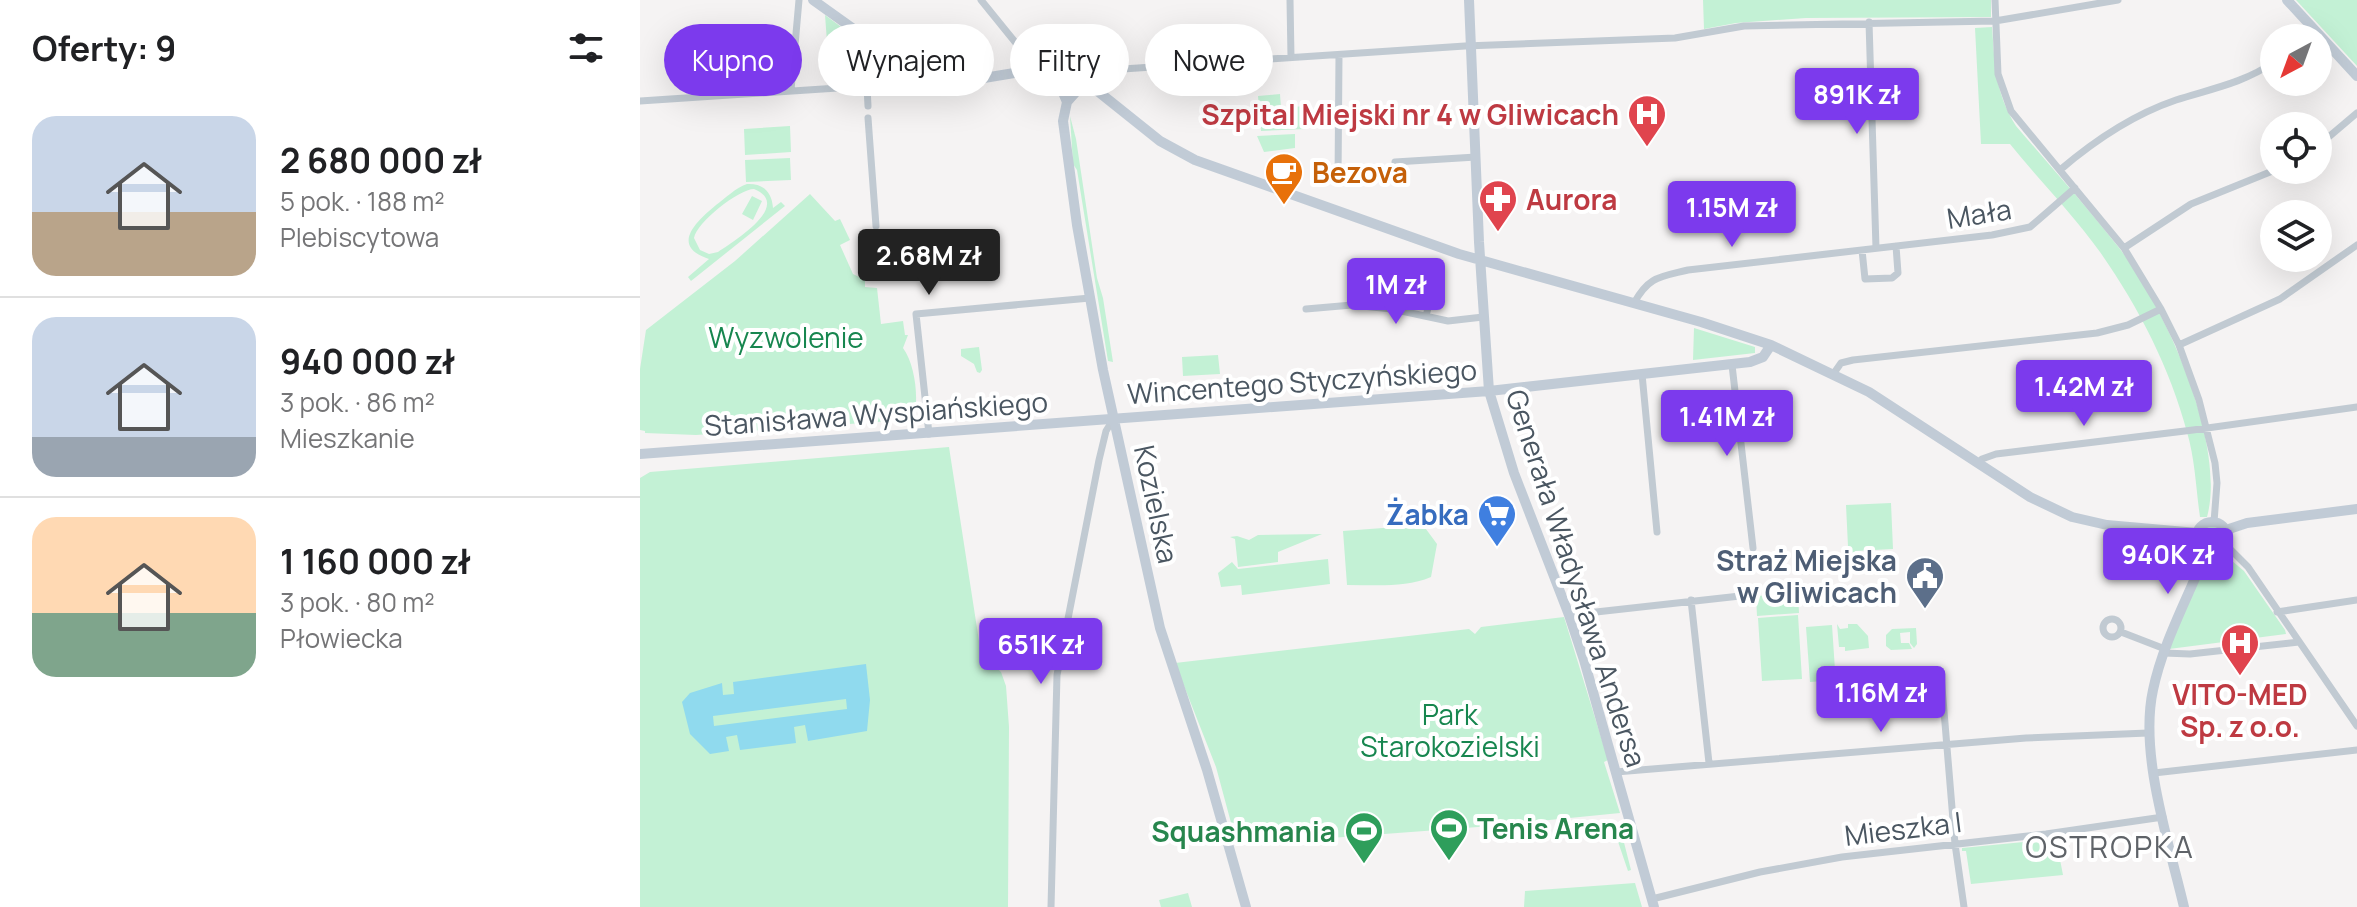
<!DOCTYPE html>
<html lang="pl">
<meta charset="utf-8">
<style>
body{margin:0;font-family:Manrope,sans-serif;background:#f6f6f6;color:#202124;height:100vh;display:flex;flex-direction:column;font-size:30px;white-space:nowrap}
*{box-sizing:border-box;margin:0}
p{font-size:26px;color:#757577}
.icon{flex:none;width:44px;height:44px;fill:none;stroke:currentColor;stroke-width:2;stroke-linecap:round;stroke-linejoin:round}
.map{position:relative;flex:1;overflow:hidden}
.details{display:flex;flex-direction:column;background:#fff;width:640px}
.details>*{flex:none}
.guide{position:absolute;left:24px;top:24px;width:760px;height:72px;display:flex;gap:16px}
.needle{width:52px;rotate:221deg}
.tools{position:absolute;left:1620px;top:24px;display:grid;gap:16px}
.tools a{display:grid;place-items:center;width:72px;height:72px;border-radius:50%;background:#fff;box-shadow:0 8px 32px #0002;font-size:40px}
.price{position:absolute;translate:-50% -68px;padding:0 18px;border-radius:8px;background:#7c3aed;color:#fff;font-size:26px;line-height:52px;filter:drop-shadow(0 2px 4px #0008)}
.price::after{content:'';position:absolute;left:50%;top:48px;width:24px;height:18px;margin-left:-12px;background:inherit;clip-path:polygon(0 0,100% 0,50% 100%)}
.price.selected{background:#222;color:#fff}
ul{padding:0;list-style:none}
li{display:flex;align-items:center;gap:24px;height:200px;padding:0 32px}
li+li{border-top:2px solid #e0e0e0}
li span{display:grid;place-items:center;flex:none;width:224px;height:160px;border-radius:24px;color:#555}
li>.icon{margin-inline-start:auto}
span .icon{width:96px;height:96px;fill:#fffc;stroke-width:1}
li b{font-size:34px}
h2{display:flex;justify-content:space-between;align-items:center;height:96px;padding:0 32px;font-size:34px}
.tag{padding:0 28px;border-radius:36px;background:#fff;box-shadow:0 8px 32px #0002;font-size:28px;line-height:72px}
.tag.selected{background:#7c3aed;color:#fff}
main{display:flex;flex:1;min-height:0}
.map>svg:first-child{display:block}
.green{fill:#c3f1d5;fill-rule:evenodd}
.water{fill:#90daee;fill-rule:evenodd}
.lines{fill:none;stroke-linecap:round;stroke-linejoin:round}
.street{stroke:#c1cad2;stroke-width:7}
.secondary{stroke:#c1cbd6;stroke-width:10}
.labels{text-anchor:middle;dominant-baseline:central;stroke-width:8;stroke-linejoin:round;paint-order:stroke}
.health-label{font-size:28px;font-weight:bold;fill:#be3a42;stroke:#fff;text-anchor:end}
.food-label{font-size:28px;font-weight:bold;fill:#c56008;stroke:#fff;text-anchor:start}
.street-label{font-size:28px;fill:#4a5661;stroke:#fff}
.park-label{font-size:28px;fill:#17864f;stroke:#fff}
.shop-label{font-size:28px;font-weight:bold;fill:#366cbe;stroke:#fff;text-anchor:end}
.service-label{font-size:28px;font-weight:bold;fill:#4e5e75;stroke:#fff;text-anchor:end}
.leisure-label{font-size:28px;font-weight:bold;fill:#27864d;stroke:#fff;text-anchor:start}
.neighbourhood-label{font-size:30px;letter-spacing:2px;fill:#5f6368;stroke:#fff}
</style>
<main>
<section class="details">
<h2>Oferty: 9<svg class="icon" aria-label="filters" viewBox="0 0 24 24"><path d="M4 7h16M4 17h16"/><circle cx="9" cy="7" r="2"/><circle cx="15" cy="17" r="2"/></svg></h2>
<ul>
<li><span style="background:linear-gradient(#c9d6e8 60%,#b9a48a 0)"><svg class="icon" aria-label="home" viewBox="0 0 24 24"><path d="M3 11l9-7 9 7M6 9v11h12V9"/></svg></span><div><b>2 680 000 zł</b><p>5 pok. · 188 m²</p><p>Plebiscytowa</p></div></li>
<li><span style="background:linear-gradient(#c9d6e8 75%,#9aa5b1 0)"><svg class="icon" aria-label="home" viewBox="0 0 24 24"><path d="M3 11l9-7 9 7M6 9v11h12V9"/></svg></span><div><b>940 000 zł</b><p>3 pok. · 86 m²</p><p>Mieszkanie</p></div></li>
<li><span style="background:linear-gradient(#ffd9b3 60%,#7fa58c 0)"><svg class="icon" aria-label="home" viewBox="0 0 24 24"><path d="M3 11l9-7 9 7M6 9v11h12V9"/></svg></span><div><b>1 160 000 zł</b><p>3 pok. · 80 m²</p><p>Płowiecka</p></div></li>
</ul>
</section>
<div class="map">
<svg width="1717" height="907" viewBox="0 0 1717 907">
<rect width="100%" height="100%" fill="#f5f3f3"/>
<path class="green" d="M1063 0H1351V17L1166 18 1096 23 1064 29Z
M1656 0H1717V66Z
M185 15 262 72V77L253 80 252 76 190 81Z
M1352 27C1355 66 1355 92 1376 126 1411 167 1447 207 1480 249 1525 307 1587 444 1567 517H1560C1556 489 1555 459 1547 432 1530 368 1498 306 1460 252 1433 214 1399 180 1370 144H1341L1335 28Z
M640 94 641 108 665 106 666 129 621 131 618 96Z
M430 116 436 139 457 278 463 298 473 362 468 361 437 170 433 164Z
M150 126 151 152 105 155 104 129Z
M655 134V148L624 152 617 136Z
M150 158 151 180 106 182 105 160Z
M107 184C123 183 132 192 133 208L141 202 145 206 51 281 48 277 69 259C29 246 57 221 76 205 86 198 95 188 107 184ZM114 189C153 205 94 241 78 252L69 254 60 250 54 238C57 222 99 189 114 189Z
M170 194 195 221 200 219 210 240 200 245 213 274 225 280V287L237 288 241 324 263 321 265 335H268L263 348C275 364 279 398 274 417L265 420 56 435 5 433V431L0 430V369L6 330 95 261Z
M112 196 122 201 113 220 102 214Z
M1054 328 1115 347V353L1053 360Z
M339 347 342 370 340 373 337 372 334 364 321 356V349Z
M578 355 580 374 543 376 542 357Z
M309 447 341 654 361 672 366 686 369 727 368 907H0V478L10 472Z
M1251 503 1253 549 1215 551 1216 567H1209L1206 505Z
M783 525 797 544 791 577C765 588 736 585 707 585L703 531Z
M1561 538a11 11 0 1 1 22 0a11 11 0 1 1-22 0Z
M682 534 638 552V562L598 567 595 539 590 537 597 536 609 540 618 535Z
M1568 555H1585L1604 571 1645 630 1646 634 1529 649Z
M688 559 690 584 602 595 601 585 581 587 578 573 592 562 598 569Z
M1158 593 1159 613 1117 616 1116 596Z
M1158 615 1162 679 1122 681 1118 618Z
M924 617 968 760 964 762 980 813 838 827 597 845 576 767 535 663 829 629 835 634 841 627Z
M1197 624 1200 629 1208 628V624H1217L1228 636 1229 648 1205 651V647H1199Z
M1192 625 1195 670 1183 671 1184 681 1170 682 1166 627Z
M1276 628 1277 644 1274 648 1270 643V632L1260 633 1261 643H1269L1272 649 1251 650 1246 646V635L1252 629Z
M979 823 991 870 988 871 974 830Z
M1416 839 1423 875 1331 884 1326 851H1322V848Z
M995 883 1002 907H884L885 891Z
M548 893 552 907H521L519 900Z"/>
<path class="water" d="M226 664 230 700 227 731 168 741 165 725 154 727 156 743 100 750 97 735 86 737 89 751 70 754 50 734 42 702 50 693 82 683 83 695 94 694 93 682ZM206 699 207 709 74 726 73 716Z"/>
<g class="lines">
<path class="street" d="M341 0 397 69
M650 0 651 57
M1355 0 1358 74 1371 111 1484 248 1521 309 1539 345 1559 400 1575 463 1577 483 1574 522
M1229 22 1236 248
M1660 38 1670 27
M444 83 457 72 468 70 825 46 1035 38 1104 26 1355 21 1478 0
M227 87 228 106
M151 90 159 0
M0 101 289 82
M228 118 236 226
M1678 146 1717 113
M755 162 836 157
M1420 170C1455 140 1492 115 1536 100 1570 89 1604 83 1634 62
M698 180 699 55
M1484 248 1551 204 1635 170
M1222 250 1225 279 1252 278 1258 273 1256 246
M780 277 794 284 786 316
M994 303C1009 276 1020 277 1048 270L1352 235 1390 227 1435 188
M666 309 712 305 752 309 808 321 843 317
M1539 345 1640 299 1717 245
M1092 365 1113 548
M1194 373 1201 363 1213 360 1457 333 1488 325 1521 309
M1002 374 1017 532
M289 434 276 314 450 298
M1338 463 1342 459 1356 454 1553 430 1717 407
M1586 545 1608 567 1717 726
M1051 600 1069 763
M1637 612 1717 600
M929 615 1109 595
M1463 628a9 9 0 1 1 18 0a9 9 0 1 1-18 0Z
M1481 632 1525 649
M1524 653 1550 654 1659 642
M1301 675 1315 844 1324 907
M976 772 1386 738 1508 733
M1514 773 1717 750
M1012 899 1120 872 1202 857 1406 834 1523 817
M411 907 417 675 459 460 466 431 474 418"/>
<path class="secondary" d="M173 0 285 80 291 82 344 78 392 70H407L455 89 520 141 555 160 819 254 1061 322 1131 345 1229 392 1390 497 1432 517 1467 525 1557 533
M829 0 839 242 849 391 874 473 929 615 944 660 1014 907
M1647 0 1717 76
M408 75 419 83 427 102
M444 83 427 102 423 121 437 225 463 370 520 628 567 770 606 907
M0 454 849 391 1110 362 1123 357 1131 345
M1556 538a16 16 0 1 1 32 0a16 16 0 1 1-32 0Z
M1586 530 1607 523 1717 509
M1544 907C1529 843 1499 754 1513 690 1523 642 1548 598 1566 552"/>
</g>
<defs>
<g id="hospital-pin" transform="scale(2)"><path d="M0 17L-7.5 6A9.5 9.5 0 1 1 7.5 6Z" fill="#e0444e" stroke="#fff"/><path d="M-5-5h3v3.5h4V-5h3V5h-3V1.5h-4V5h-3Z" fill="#fff"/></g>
<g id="cafe-pin" transform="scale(2)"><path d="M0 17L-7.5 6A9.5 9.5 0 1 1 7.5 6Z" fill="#e8710a" stroke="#fff"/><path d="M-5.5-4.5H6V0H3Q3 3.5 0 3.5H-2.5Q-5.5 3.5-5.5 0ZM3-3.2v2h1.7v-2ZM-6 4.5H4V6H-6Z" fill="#fff"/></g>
<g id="pharmacy-pin" transform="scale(2)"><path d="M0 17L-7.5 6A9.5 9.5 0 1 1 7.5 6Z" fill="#e0444e" stroke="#fff"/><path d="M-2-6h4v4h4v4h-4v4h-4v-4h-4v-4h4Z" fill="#fff"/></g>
<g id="supermarket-pin" transform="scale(2)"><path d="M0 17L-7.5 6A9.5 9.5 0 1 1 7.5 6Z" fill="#3f7fe0" stroke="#fff"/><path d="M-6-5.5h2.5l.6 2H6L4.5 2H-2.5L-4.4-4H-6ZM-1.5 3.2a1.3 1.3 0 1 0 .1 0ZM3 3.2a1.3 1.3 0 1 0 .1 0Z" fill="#fff"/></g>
<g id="civic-pin" transform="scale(2)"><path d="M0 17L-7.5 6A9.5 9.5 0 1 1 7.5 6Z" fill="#5c6f8a" stroke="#fff"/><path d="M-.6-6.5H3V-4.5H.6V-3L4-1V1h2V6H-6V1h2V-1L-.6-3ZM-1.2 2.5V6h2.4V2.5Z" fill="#fff"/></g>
<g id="stadium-pin" transform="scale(2)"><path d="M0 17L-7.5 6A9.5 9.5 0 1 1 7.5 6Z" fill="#2e9e5b" stroke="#fff"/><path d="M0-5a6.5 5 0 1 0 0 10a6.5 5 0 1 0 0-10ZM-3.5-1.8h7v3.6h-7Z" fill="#fff"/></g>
</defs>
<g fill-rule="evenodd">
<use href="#hospital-pin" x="1007" y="114"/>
<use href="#cafe-pin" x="644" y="172"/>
<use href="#pharmacy-pin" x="858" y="199"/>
<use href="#supermarket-pin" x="857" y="514"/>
<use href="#civic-pin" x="1285" y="576"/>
<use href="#hospital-pin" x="1600" y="643"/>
<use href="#stadium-pin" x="809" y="828"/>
<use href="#stadium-pin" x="724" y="831"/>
</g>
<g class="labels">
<g class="health-label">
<text x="979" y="114">Szpital Miejski nr 4 w Gliwicach</text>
<text x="886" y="199" text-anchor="start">Aurora</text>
<text x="1600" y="694" text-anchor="middle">VITO-MED<tspan x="1600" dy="32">Sp. z o.o.</tspan></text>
</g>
<g class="food-label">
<text x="672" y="172">Bezova</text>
</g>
<g class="street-label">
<text transform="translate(1339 213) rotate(-9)">Mała</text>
<text transform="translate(662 381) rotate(-4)">Wincentego Styczyńskiego</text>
<text transform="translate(236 413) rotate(-4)">Stanisława Wyspiańskiego</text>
<text transform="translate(517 504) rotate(78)">Kozielska</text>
<text transform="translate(937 578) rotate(72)">Generała Władysława Andersa</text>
<text transform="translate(1263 828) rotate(-7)">Mieszka I</text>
</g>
<g class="park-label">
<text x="146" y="337">Wyzwolenie</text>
<text x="810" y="714">Park<tspan x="810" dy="32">Starokozielski</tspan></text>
</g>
<g class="shop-label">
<text x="829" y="514">Żabka</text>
</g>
<g class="service-label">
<text x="1257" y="560">Straż Miejska<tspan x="1257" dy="32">w Gliwicach</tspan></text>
</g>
<g class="leisure-label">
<text x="837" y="828">Tenis Arena</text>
<text x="696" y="831" text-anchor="end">Squashmania</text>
</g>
<g class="neighbourhood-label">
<text x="1470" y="846">OSTROPKA</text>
</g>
</g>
</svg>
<div class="tools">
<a><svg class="needle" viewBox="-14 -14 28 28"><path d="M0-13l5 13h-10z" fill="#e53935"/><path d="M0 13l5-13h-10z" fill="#757577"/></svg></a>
<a><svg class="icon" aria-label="locate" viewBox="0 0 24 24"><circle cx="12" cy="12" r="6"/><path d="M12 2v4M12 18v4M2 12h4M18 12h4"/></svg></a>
<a><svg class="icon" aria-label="layers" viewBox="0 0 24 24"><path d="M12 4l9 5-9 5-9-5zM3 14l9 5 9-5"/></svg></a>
</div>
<b class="price" style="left:1217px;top:136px">891K zł</b>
<b class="price" style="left:1092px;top:249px">1.15M zł</b>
<b class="price selected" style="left:289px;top:297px">2.68M zł</b>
<b class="price" style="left:756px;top:326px">1M zł</b>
<b class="price" style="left:1444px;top:428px">1.42M zł</b>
<b class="price" style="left:1087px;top:458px">1.41M zł</b>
<b class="price" style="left:1528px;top:596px">940K zł</b>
<b class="price" style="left:401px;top:686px">651K zł</b>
<b class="price" style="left:1241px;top:734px">1.16M zł</b>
<div class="guide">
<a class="tag selected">Kupno</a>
<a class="tag">Wynajem</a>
<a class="tag">Filtry</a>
<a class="tag">Nowe</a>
</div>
</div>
</main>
